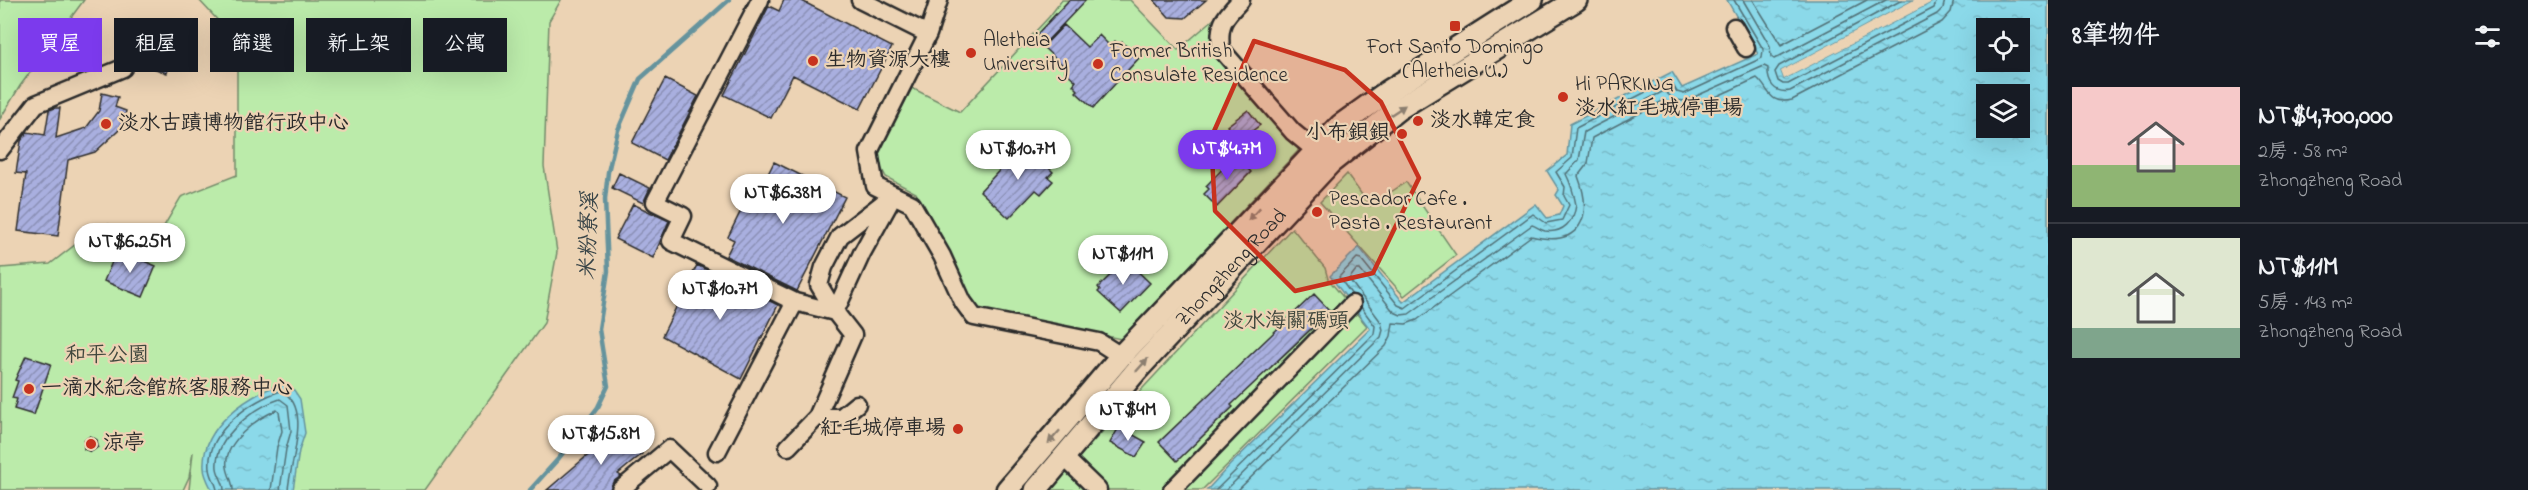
<!DOCTYPE html>
<html lang="zh-TW">
<meta charset="utf-8">
<style>
body{margin:0;font-family:"Indie Flower","LXGW WenKai TC",sans-serif;background:#242831;color:#f1f3f6;height:100vh;display:flex;flex-direction:column;font-size:22px;white-space:nowrap}
*{box-sizing:border-box;margin:0}
p{font-size:20px;color:#9ea1a6}
.icon{flex:none;width:33px;height:33px;fill:none;stroke:currentColor;stroke-width:2;stroke-linecap:round;stroke-linejoin:round}
.map{position:relative;flex:1;overflow:hidden}
.details{display:flex;flex-direction:column;background:#171b24;width:480px}
.details>*{flex:none}
.guide{position:absolute;left:18px;top:18px;width:570px;height:54px;display:flex;gap:12px}
.fabs{position:absolute;left:1976px;top:18px;display:grid;gap:12px}
.fabs a{display:grid;place-items:center;width:54px;height:54px;border-radius:0px;background:#171b24;box-shadow:0 6px 24px #0002;font-size:30px}
.price{position:absolute;translate:-50% -51px;padding:0 14px;border-radius:21px;background:#fff;color:#222;font-size:20px;line-height:39px;filter:drop-shadow(0 2px 3px #0008)}
.price::after{content:'';position:absolute;left:50%;top:36px;width:18px;height:14px;margin-left:-9px;background:inherit;clip-path:polygon(0 0,100% 0,50% 100%)}
.price.selected{background:#7c3aed;color:#fff}
ul{padding:0;list-style:none}
li{display:flex;align-items:center;gap:18px;height:150px;padding:0 24px}
li+li{border-top:2px solid #363941}
li span{display:grid;place-items:center;flex:none;width:168px;height:120px;border-radius:0px;color:#555}
li>.icon{margin-inline-start:auto}
span .icon{width:72px;height:72px;fill:#fffc;stroke-width:1}
li b{font-size:26px}
h2{display:flex;justify-content:space-between;align-items:center;height:72px;padding:0 24px;font-size:26px}
.chip{padding:0 21px;border-radius:0px;background:#171b24;box-shadow:0 6px 24px #0002;font-size:21px;line-height:54px}
.chip.selected{background:#7c3aed;color:#fff}
main{display:flex;flex:1;min-height:0}
.map>svg:first-child{display:block}
.green{fill:#bbebaa;stroke:#738b6a;stroke-width:1.5}
.water{fill:url(#water-ripples);stroke:#65939d;stroke-width:1.5;fill-rule:evenodd}
.pier{fill:#ecd3b4}
.lines{fill:none;stroke-linecap:round;stroke-linejoin:round}
.shore{stroke:#517177;stroke-width:1.5}
.stream{stroke:#65939d;stroke-width:4.5}
.building{fill:url(#building-hatch);stroke:#2b2b2b;stroke-width:1.5}
.minor-casing{stroke:#2b2b2b;stroke-width:21}
.major-casing{stroke:#2b2b2b;stroke-width:26}
.minor{stroke:#ecd3b4;stroke-width:16}
.major{stroke:#ecd3b4;stroke-width:21}
.oneway{fill:#8c7f70}
.marked{fill:#c8321e;fill-opacity:0.2;stroke:#c8321e;stroke-width:4.5;stroke-linejoin:round}
.poi-dot{fill:#c8321e;stroke:#ecd3b4;stroke-width:2}
.labels{text-anchor:middle;dominant-baseline:central;stroke-width:4.5;stroke-linejoin:round;paint-order:stroke}
.poi-label{font-size:21px;fill:#2b2b2b;stroke:#ecd3b4;text-anchor:start}
.street-label{font-size:21px;fill:#2b2b2b;stroke:#ecd3b4}
.park-label{font-size:21px;fill:#41483e;stroke:#ecd3b4}
.water-label{font-size:22px;font-style:italic;fill:#394548;stroke:#ecd3b4}
</style>
<main>
<div class="map">
<svg width="2048" height="490" viewBox="0 0 2048 490">
<defs>
<pattern id="water-ripples" width="26" height="14" patternUnits="userSpaceOnUse" patternTransform="scale(1.5)"><rect width="26" height="14" fill="#8bd9e9"/><path d="M2 4q2-2 4 0t4 0M15 11q2-2 4 0t4 0" fill="none" stroke="#78bac8"/></pattern>
<pattern id="building-hatch" width="6" height="6" patternUnits="userSpaceOnUse" patternTransform="scale(1.5)"><rect width="6" height="6" fill="#a9afdf"/><path d="M-1 1l2-2M0 6l6-6M5 7l2-2" fill="none" stroke="#8a8fb5"/></pattern>
</defs>
<rect width="100%" height="100%" fill="#ecd3b4"/>
<filter id="ink" filterUnits="userSpaceOnUse"><feTurbulence type="fractalNoise" baseFrequency=".0167" numOctaves="2"/><feDisplacementMap in="SourceGraphic" scale="12" xChannelSelector="R" yChannelSelector="G"/><feConvolveMatrix kernelMatrix="1 2 1 2 8 2 1 2 1" color-interpolation-filters="sRGB"/></filter>
<g filter="url(#ink)">
<path class="green" d="M0 0H84L20 86 0 119Z
M199 0H561L549 21 544 166 557 252 544 323 425 490H189L193 452 189 477 183 490H0L1 268 50 264 88 235 108 224 153 245 181 197 237 175V41Z
M1062 0H1130L1178 50 1215 18 1216 46 1298 148V151L1121 339 976 309 916 193 886 177 876 158 912 88 960 112 1049 17Z
M1347 174 1370 206 1406 182 1456 255 1404 296 1320 202Z
M1292 228 1325 268 1328 279 1367 326 1202 490H1048Z"/>
<path class="water" d="M1727 0H1914L1781 71 1784 79 1936 0H2048V490H1207L1230 465 1370 329 1330 276 1359 247 1403 302 1536 204 1547 218 1559 215 1563 206 1556 195 1559 190 1547 171 1567 155 1570 124 1672 72 1682 88 1758 54ZM1986 28H2019V62H1986ZM1986 94H2019V128H1986Z
M281 384 294 390 300 399 305 433 299 451 293 490H212C209 484 204 475 204 468 201 427 247 396 281 384Z"/>
<path class="pier" d="M1914 0H1917L1784 73 1785 75 1929 0H1936L1784 79 1781 71Z"/>
<g class="lines">
<path class="shore" d="M1743 0 1770 46 1771 57 1774 59 1886 0
M1753 0 1781 45 1867 0
M1902 0 1779 66 1775 72 1778 81 1783 84H1788L1934 8 1937 0
M1352 295 1339 277 1357 258 1361 259 1398 305 1405 308 1533 214 1546 223 1562 220 1569 205 1564 196 1565 187 1556 172 1572 158 1576 128 1667 81 1671 82 1677 92 1684 94 1762 58 1763 49 1734 0
M217 490C216 482 210 476 210 468 206 432 251 400 281 391 313 406 290 462 288 490
M224 490C224 482 218 476 217 468 214 437 255 407 280 399L288 405 291 431 286 449 280 490
M233 490C233 482 228 475 227 467 223 443 257 418 277 410L279 412 282 431 277 447 271 490
M1216 490 1374 334 1375 326 1361 307
M1226 490 1381 337 1383 330 1381 322 1349 279 1356 270H1360L1394 312 1401 315 1409 314 1532 225C1536 226 1540 230 1545 231 1563 234 1574 221 1576 205 1574 194 1571 184 1566 174L1579 160 1584 132 1664 91 1675 100 1685 101 1764 66 1768 68C1767 82 1774 94 1790 91L1937 14 1943 8 1945 0
M1238 490 1386 346 1391 336 1393 323 1406 324 1417 320 1531 236C1580 248 1594 218 1578 176L1588 163 1592 138 1661 102 1675 110H1687L1757 78C1770 89 1768 105 1792 100L1942 22 1951 12 1954 0"/>
<path class="stream" d="M530 490 559 458 598 407 608 386 599 329 608 271 605 199 608 172 618 130 640 79 729 0"/>
</g>
<path class="building" d="M784 0H800L892 47 860 109 793 75 771 118 724 95 769 6 779 11Z
M1069 0H1086L1045 43 1037 34Z
M1154 0H1206L1185 18 1169 17Z
M1064 25 1087 47 1099 35 1110 46 1115 41 1119 45 1122 42 1139 58 1093 108 1076 92 1078 90 1073 85 1076 81 1065 71 1067 69 1043 47Z
M145 26 179 38 167 73 133 61Z
M665 79 698 96 665 160 632 143Z
M102 93 118 97 115 107 126 111 124 120 118 131 95 152 68 160 58 236 18 231 26 174 16 173 21 141 27 132 45 135 49 110 55 108H60L56 138 86 128 99 111Z
M1248 110 1260 125 1239 141 1227 126Z
M1024 144 1053 172 1048 177 1053 181 1041 194 1036 190 1009 218 980 191Z
M1235 156 1251 172 1217 207 1204 194 1209 189 1206 186Z
M774 162 845 197 797 291 726 256 734 240 728 237 758 176 765 180Z
M619 173 650 188 643 203 612 188Z
M633 204 669 221 653 258 615 239Z
M117 250 156 266 143 297 104 281Z
M1126 260 1150 283 1121 313 1098 292 1100 290 1098 287Z
M697 265 778 305 741 379 662 336Z
M1314 294 1330 311 1231 405 1233 407 1177 461 1159 442Z
M26 356 51 364 34 415 14 409 17 399 12 398 18 381 15 380Z
M1119 427 1146 442 1136 457 1110 443Z
M622 430 642 454 618 474 621 476 613 482 610 490H547L608 438 610 440Z
M90 436 97 440 98 447 91 452 84 449V441Z"/>
<g class="lines">
<g class="minor-casing">
<path id="minor" d="M860 0 928 34 869 152 875 186 912 204 942 256 963 302 974 317 1099 342 1121 356
M1241 0C1224 18 1218 23 1221 49L1293 132 1326 159
M1734 27 1746 48
M928 34 939 0
M0 150 36 104 123 68
M795 302 835 312
M835 312 819 285 824 267 840 236 888 199
M857 404 841 417H817L853 335 835 312 862 253 894 195
M788 447 817 417
M717 452 795 302 671 241 683 216 655 202 760 0
M1064 457 1098 490
M620 490 669 449 708 486
M1172 490 1352 304"/>
</g>
<g class="major-casing">
<g id="major">
<path d="M1007 490 1121 356 1341 125 1387 92 1532 0"/>
<path id="s1" d="M1036 490 1137 370 1330 163 1398 109 1576 0"/>
</g>
</g>
<use href="#minor" class="minor"/>
<use href="#major" class="major"/>
</g>
<defs><path id="oneway-solid" d="M-6-.8H1V-3.2L6.5 0L1 3.2V.8H-6Z" transform="scale(1.5)"/></defs>
<g class="oneway">
<use href="#oneway-solid" transform="translate(1398 110) rotate(-34)"/>
<use href="#oneway-solid" transform="translate(1254 214) rotate(133)"/>
<use href="#oneway-solid" transform="translate(1142 365) rotate(-48)"/>
<use href="#oneway-solid" transform="translate(1054 437) rotate(132)"/>
</g>
</g>
<path class="marked" d="M1254 41 1345 70 1381 102 1419 178 1373 273 1295 291 1215 211 1211 138Z"/>
<g class="poi-dot">
<rect x="1449" y="20" width="12" height="12" rx="3"/>
<circle cx="971" cy="53" r="6"/>
<circle cx="813" cy="61" r="6"/>
<circle cx="1098" cy="64" r="6"/>
<circle cx="1563" cy="97" r="6"/>
<circle cx="1418" cy="121" r="6"/>
<circle cx="106" cy="124" r="6"/>
<circle cx="1402" cy="134" r="6"/>
<circle cx="1317" cy="212" r="6"/>
<circle cx="29" cy="389" r="6"/>
<circle cx="958" cy="429" r="6"/>
<circle cx="91" cy="444" r="6"/>
</g>
<g class="labels">
<g class="poi-label">
<text x="983" y="41">Aletheia<tspan x="983" dy="24">University</tspan></text>
<text x="1455" y="48" text-anchor="middle">Fort Santo Domingo<tspan x="1455" dy="24">(Aletheia U.)</tspan></text>
<text x="1110" y="52">Former British<tspan x="1110" dy="24">Consulate Residence</tspan></text>
<text x="825" y="61">生物資源大樓</text>
<text x="1575" y="85">Hi PARKING<tspan x="1575" dy="24">淡水紅毛城停車場</tspan></text>
<text x="1430" y="121">淡水韓定食</text>
<text x="118" y="124">淡水古蹟博物館行政中心</text>
<text x="1390" y="134" text-anchor="end">小布鋇鋇</text>
<text x="1329" y="200">Pescador Cafe .<tspan x="1329" dy="24">Pasta . Restaurant</tspan></text>
<text x="41" y="389">一滴水紀念館旅客服務中心</text>
<text x="946" y="429" text-anchor="end">紅毛城停車場</text>
<text x="103" y="444">涼亭</text>
</g>
<g class="street-label">
<text stroke="none"><textPath href="#s1" startOffset="296">Zhongzheng Road</textPath></text>
</g>
<g class="park-label">
<text x="1286" y="322">淡水海關碼頭</text>
<text x="107" y="356">和平公園</text>
</g>
<g class="water-label">
<text transform="translate(590 236) rotate(-88)">米粉寮溪</text>
</g>
</g>
</svg>
<div class="fabs">
<a><svg class="icon" aria-label="locate" viewBox="0 0 24 24"><circle cx="12" cy="12" r="6"/><path d="M12 2v4M12 18v4M2 12h4M18 12h4"/></svg></a>
<a><svg class="icon" aria-label="layers" viewBox="0 0 24 24"><path d="M12 4l9 5-9 5-9-5zM3 14l9 5 9-5"/></svg></a>
</div>
<b class="price" style="left:1018px;top:181px">NT$10.7M</b>
<b class="price selected" style="left:1227px;top:181px">NT$4.7M</b>
<b class="price" style="left:783px;top:225px">NT$6.38M</b>
<b class="price" style="left:130px;top:274px">NT$6.25M</b>
<b class="price" style="left:1123px;top:286px">NT$11M</b>
<b class="price" style="left:720px;top:321px">NT$10.7M</b>
<b class="price" style="left:1128px;top:442px">NT$4M</b>
<b class="price" style="left:601px;top:466px">NT$15.8M</b>
<div class="guide">
<a class="chip selected">買屋</a>
<a class="chip">租屋</a>
<a class="chip">篩選</a>
<a class="chip">新上架</a>
<a class="chip">公寓</a>
</div>
</div>
<section class="details">
<h2>8筆物件<svg class="icon" aria-label="filters" viewBox="0 0 24 24"><path d="M4 7h16M4 17h16"/><circle cx="9" cy="7" r="2"/><circle cx="15" cy="17" r="2"/></svg></h2>
<ul>
<li><span style="background:linear-gradient(#f6c9c9 65%,#8fb573 0)"><svg class="icon" aria-label="home" viewBox="0 0 24 24"><path d="M3 11l9-7 9 7M6 9v11h12V9"/></svg></span><div><b>NT$4,700,000</b><p>2房 · 58 m²</p><p>Zhongzheng Road</p></div></li>
<li><span style="background:linear-gradient(#dfe7d0 75%,#7fa58c 0)"><svg class="icon" aria-label="home" viewBox="0 0 24 24"><path d="M3 11l9-7 9 7M6 9v11h12V9"/></svg></span><div><b>NT$11M</b><p>5房 · 143 m²</p><p>Zhongzheng Road</p></div></li>
</ul>
</section>
</main>
